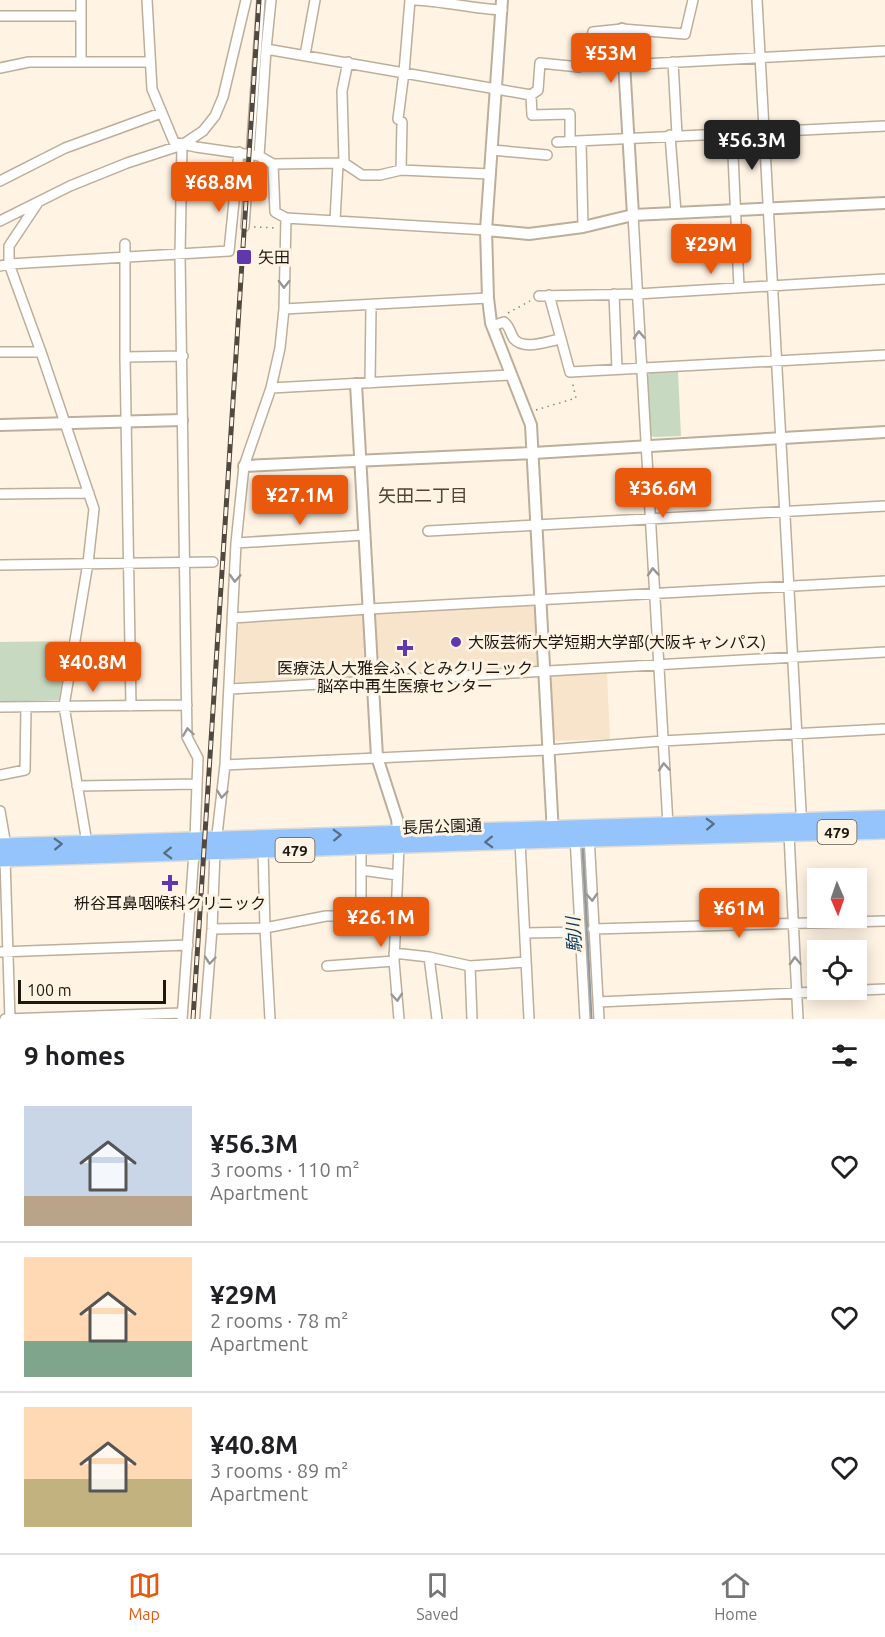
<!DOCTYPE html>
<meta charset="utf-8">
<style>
body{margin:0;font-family:Ubuntu,"Noto Sans JP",sans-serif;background:#f2f2f2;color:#202124;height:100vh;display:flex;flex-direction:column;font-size:22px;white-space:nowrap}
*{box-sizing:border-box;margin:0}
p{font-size:20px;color:#757577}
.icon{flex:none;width:33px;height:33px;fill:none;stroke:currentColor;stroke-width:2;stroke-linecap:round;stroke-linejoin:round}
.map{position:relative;height:1019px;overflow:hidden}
.sheet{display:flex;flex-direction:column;background:#fff;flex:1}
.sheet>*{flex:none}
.needle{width:39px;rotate:178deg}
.buttons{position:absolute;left:807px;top:868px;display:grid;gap:12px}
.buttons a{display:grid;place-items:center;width:60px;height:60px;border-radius:0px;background:#fff;box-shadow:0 3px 15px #0003;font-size:30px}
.scale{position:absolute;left:18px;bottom:15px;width:148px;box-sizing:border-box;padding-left:6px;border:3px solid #1d1811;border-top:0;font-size:16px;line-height:21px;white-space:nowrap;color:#1d1811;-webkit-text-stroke:4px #fff3e3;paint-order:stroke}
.price{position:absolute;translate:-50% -51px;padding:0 14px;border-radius:6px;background:#ea580c;color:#fff;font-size:20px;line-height:39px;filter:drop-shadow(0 2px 3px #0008)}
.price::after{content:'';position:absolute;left:50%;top:36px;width:18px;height:14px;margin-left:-9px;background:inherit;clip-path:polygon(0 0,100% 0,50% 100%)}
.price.active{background:#222;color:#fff}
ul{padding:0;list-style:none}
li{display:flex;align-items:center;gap:18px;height:150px;padding:0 24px}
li+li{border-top:2px solid #e0e0e0}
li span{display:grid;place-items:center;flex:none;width:168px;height:120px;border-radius:0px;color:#555}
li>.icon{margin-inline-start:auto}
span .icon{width:72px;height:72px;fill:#fffc;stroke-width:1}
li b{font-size:26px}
h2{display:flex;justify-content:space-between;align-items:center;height:72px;padding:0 24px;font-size:26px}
.tabs{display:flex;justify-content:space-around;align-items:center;height:84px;border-top:2px solid #e0e0e0;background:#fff;font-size:16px;color:#757577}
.tabs a{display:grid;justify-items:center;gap:3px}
.tabs .active{color:#ea580c}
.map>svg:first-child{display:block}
.built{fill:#f8e4ca}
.green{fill:#c7dac1}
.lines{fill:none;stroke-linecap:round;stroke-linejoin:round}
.stream{stroke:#8699a7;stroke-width:3}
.pedestrian-casing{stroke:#bcae9b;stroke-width:10}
.minor-casing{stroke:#bcae9b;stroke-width:12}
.tertiary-casing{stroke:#bcae9b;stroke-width:14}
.trunk-casing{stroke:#dbdad9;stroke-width:18}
.path{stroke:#8a8276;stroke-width:1.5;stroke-dasharray:1.5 4.5;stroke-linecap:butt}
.pedestrian{stroke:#fff;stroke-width:7}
.minor{stroke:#fff;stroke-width:9}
.tertiary{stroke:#fff;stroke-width:10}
.trunk{stroke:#94c4fb;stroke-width:15}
.rail-casing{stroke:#504940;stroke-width:5}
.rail{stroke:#fff3e3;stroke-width:3;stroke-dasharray:9;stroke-linecap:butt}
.oneway{stroke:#999794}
.oneway2{stroke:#586e86}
.poi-dot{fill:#6137ae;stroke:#fff3e3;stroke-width:2}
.labels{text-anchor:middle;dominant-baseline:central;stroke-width:6;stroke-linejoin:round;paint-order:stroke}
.shield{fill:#fff3e3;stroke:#615a50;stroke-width:1.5}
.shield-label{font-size:15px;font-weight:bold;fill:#1d1811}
.poi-label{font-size:16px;fill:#1d1811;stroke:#fff3e3;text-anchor:start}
.street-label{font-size:16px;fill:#1d1811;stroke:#fff3e3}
.neighbourhood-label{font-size:18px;fill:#504434;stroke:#fff3e3}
.water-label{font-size:18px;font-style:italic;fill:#043a59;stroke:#fff3e3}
</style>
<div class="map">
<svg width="885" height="1019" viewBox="0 0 885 1019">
<rect width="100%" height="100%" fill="#fff3e3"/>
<path class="built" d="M535 605 537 670 377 678 374 614Z
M361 615 364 619 367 674 364 679 239 685 236 681 238 627 241 622Z
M607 673 610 739 557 741 554 738 551 679 554 675Z"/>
<path class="green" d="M678 372 681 436 654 437 650 435 647 376 650 373Z
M68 641 59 700 0 702V642Z"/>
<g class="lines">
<path class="stream" d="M583 849 591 1019"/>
<g class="pedestrian-casing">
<path id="pedestrian" d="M245 227 261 0"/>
</g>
<g class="minor-casing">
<path id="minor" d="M81 0V62
M147 0 152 89 174 142 196 147 259 156 266 49
M271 0 266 49 531 95 538 90 540 63 579 67 587 57 593 32 622 29 685 34 693 0
M415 0C444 1 472 9 502 10
M757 0 801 811V821L789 834 798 1019
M0 16H81
M305 55 315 0
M673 62 677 135
M624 65 885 51
M0 68 29 62H150
M531 95 532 115 570 114V141
M732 133 739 287
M670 135 676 213
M581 141 583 227
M557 142 885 126
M492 150 547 155
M344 163 342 91 348 62
M273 164 344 163 362 175H380L401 170 490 174
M401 170 402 122 398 119 404 72 410 0
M0 181 65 148 161 113
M37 204 9 246V264L41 352 94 509 88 563 64 706 87 843
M633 215 668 825
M286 218 486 230
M0 221 70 186 127 163 182 145 203 131 215 116 223 97 246 0
M335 221 338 164
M125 244V357L131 706
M0 266 9 264 229 251 239 152
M614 294 617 369
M549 295 570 372 885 355
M539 296 637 294 885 279
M284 309 488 298
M492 326 504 322C510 327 510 333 514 339 525 351 547 341 561 339
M0 352H41
M125 357 183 356
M370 383 371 306
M271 388 511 375
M0 494 89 493
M428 531 885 506
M236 543 365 535
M0 565 213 562
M232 618 369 609 885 581
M230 689 885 652
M0 707 187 705
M225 765 548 750 662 741 885 729
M0 775 25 770 26 707
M77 786 197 784
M0 811 6 846
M589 835 599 1019
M575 836 585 1019
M520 841 529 1019
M399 846 394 961 399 1019
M263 851 265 928 270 1019
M5 859 10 1019
M361 870 397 875
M361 916V847
M212 929 265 928 326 916H361L395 920
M593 929 885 921
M525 933 580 932
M0 952 188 945
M394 953 429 957 470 966
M429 957 437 1019
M327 966 394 961
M598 1002 885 989
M5 1019 182 1013
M182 1019 195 839 198 758 187 737 180 255 182 145
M205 1019 212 929 215 852 225 765 236 543 244 466 271 388 280 348 284 309 286 218 275 212 273 164 259 156
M472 1019 470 966 526 962"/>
</g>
<g class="tertiary-casing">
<path id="tertiary" d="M502 0 486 230 488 298 491 323 531 425 553 834
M622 29 633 215
M486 230 529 234 583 227 633 215 885 203
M356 384 377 757 397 819 399 838
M0 425 182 420
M244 466 533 453 885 432"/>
</g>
<g class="trunk-casing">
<path id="trunk" d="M0 846 885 818
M0 859 553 840 885 831"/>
</g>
<path class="path" d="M254 227 276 228
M508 313 530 301
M536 410 576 398 572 381"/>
<use href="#pedestrian" class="pedestrian"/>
<use href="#minor" class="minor"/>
<use href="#tertiary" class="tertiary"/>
<use href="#trunk" class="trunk"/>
<g class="rail-casing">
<path id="rail" d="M193 1019 259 0"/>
</g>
<use href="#rail" class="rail"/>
</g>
<defs><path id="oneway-chevron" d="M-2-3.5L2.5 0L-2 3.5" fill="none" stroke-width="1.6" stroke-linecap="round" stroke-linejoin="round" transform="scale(1.5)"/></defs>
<g class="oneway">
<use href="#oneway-chevron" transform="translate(284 284) rotate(91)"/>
<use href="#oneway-chevron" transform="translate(639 335) rotate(-93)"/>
<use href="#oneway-chevron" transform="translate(653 572) rotate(-94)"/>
<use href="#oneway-chevron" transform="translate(235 578) rotate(93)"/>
<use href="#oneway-chevron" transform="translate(188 732) rotate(-98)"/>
<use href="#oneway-chevron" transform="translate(664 767) rotate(-94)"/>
<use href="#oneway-chevron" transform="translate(222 794) rotate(96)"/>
<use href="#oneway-chevron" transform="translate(592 897) rotate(87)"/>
<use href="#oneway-chevron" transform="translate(210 960) rotate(95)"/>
<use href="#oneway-chevron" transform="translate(795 961) rotate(-93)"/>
<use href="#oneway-chevron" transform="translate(397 997) rotate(85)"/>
</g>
<g class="oneway2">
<use href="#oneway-chevron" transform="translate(710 824) rotate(-2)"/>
<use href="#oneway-chevron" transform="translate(337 835) rotate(-2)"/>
<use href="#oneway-chevron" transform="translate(489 842) rotate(178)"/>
<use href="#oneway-chevron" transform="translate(58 844) rotate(-2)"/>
<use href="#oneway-chevron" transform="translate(168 853) rotate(178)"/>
</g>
<g class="poi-dot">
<rect x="236" y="249" width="16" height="16" rx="3"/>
<circle cx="456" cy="642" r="6"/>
<path d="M402 639h6v6h6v6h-6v6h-6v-6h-6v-6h6z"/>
<path d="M167 874h6v6h6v6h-6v6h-6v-6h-6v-6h6z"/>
</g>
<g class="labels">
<g class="shield">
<rect x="817.5" y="820" width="39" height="24" rx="4.5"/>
<rect x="275.5" y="838" width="39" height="24" rx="4.5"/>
</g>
<g class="shield-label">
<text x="837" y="832">479</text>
<text x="295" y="850">479</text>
</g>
<g class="poi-label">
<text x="258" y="257">矢田</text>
<text x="468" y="642">大阪芸術大学短期大学部(大阪キャンパス)</text>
<text x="405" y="668" text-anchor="middle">医療法人大雅会ふくとみクリニック<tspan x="405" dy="18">脳卒中再生医療センター</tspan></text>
<text x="170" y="903" text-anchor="middle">枡谷耳鼻咽喉科クリニック</text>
</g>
<g class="street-label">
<text transform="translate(442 826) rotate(-2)">長居公園通</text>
</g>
<g class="neighbourhood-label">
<text x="423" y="495">矢田二丁目</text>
</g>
<g class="water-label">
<text transform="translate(573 935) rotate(-93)">駒川</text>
</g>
</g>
</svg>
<div class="buttons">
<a><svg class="needle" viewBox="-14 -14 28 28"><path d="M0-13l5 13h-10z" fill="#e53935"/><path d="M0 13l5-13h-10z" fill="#757577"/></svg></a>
<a><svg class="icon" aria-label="locate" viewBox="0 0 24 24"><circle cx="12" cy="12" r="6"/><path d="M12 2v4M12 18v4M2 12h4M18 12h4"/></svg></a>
</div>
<div class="scale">100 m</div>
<b class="price" style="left:611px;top:84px">¥53M</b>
<b class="price active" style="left:752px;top:171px">¥56.3M</b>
<b class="price" style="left:219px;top:213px">¥68.8M</b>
<b class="price" style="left:711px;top:275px">¥29M</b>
<b class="price" style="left:663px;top:519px">¥36.6M</b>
<b class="price" style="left:300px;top:526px">¥27.1M</b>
<b class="price" style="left:93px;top:693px">¥40.8M</b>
<b class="price" style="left:739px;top:939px">¥61M</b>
<b class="price" style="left:381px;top:948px">¥26.1M</b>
</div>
<section class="sheet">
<h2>9 homes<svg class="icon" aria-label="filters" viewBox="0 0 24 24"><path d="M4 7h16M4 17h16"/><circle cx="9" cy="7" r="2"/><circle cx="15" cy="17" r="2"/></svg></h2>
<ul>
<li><span style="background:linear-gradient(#c9d6e8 75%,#b9a48a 0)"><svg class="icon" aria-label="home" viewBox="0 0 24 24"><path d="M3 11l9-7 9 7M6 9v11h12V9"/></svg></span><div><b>¥56.3M</b><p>3 rooms · 110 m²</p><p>Apartment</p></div><svg class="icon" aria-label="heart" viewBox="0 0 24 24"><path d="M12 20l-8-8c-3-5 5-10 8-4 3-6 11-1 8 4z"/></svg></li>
<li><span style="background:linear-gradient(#ffd9b3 70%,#7fa58c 0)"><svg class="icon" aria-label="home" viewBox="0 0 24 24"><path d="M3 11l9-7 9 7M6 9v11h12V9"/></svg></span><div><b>¥29M</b><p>2 rooms · 78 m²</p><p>Apartment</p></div><svg class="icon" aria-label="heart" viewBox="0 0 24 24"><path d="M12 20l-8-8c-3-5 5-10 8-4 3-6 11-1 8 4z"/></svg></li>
<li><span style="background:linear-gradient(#ffd9b3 60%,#c2b280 0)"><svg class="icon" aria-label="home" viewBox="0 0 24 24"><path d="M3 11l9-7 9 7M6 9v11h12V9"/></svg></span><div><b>¥40.8M</b><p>3 rooms · 89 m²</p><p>Apartment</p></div><svg class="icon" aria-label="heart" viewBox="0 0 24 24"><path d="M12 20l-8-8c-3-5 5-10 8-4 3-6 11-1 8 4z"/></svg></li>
</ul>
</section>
<nav class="tabs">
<a class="active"><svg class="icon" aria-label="map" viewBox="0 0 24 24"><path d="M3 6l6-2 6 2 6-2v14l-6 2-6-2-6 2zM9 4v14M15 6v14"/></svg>Map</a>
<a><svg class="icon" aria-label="saved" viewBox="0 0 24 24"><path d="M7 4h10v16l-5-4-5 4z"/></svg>Saved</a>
<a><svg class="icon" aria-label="home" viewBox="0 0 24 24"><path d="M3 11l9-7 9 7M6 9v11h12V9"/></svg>Home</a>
</nav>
